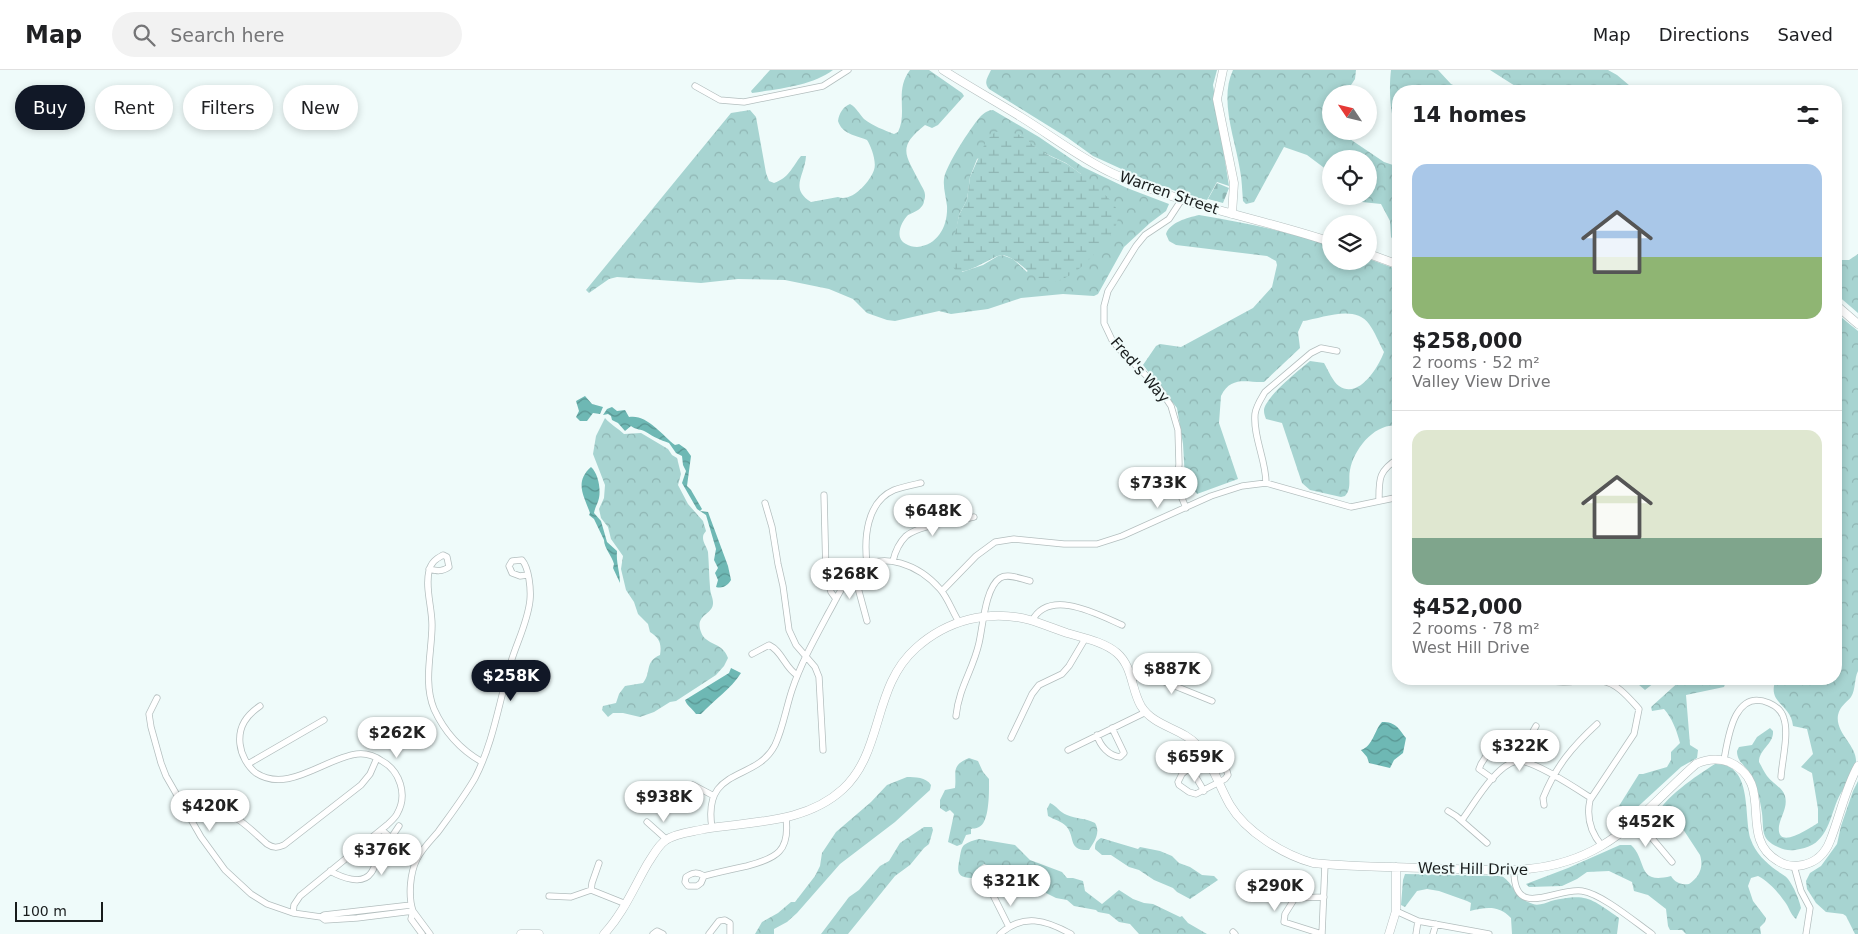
<!DOCTYPE html>
<meta charset="utf-8">
<style>
body{margin:0;font-family:"DejaVu Sans",sans-serif;background:#f2f2f2;color:#202124;height:100vh;display:flex;flex-direction:column;font-size:19px;white-space:nowrap}
*{box-sizing:border-box;margin:0}
p{font-size:16px;color:#757577}
.icon{flex:none;width:28px;height:28px;fill:none;stroke:currentColor;stroke-width:2;stroke-linecap:round;stroke-linejoin:round}
.map{position:relative;flex:1;overflow:hidden}
.details{position:absolute;left:1392px;top:15px;width:450px;height:600px;display:flex;flex-direction:column;background:#fff;border-radius:20px;box-shadow:0 2px 8px #0003}
.details>*{flex:none}
.hud{position:absolute;left:15px;top:15px;width:475px;height:45px;display:flex;gap:10px}
.needle{width:32px;rotate:305deg}
.tools{position:absolute;left:1322px;top:15px;display:grid;gap:10px}
.tools a{display:grid;place-items:center;width:55px;height:55px;border-radius:50%;background:#fff;box-shadow:0 2px 8px #0003;font-size:25px}
.scale{position:absolute;left:15px;bottom:12px;width:88px;box-sizing:border-box;padding-left:5px;border:2px solid #181c1c;border-top:0;font-size:14px;line-height:18px;white-space:nowrap;color:#181c1c;-webkit-text-stroke:4px #effbfa;paint-order:stroke}
.price{position:absolute;translate:-50% -42px;padding:0 11px;border-radius:18px;background:#fff;color:#222;font-size:16px;line-height:32px;filter:drop-shadow(0 1px 2px #0008)}
.price::after{content:'';position:absolute;left:50%;top:30px;width:15px;height:11px;margin-left:-8px;background:inherit;clip-path:polygon(0 0,100% 0,50% 100%)}
.price.on{background:#111827;color:#fff}
ul{padding:0;list-style:none}
li{display:grid;align-content:center;gap:10px;height:265px;padding:0 20px}
li+li{border-top:1px solid #e0e0e0}
li span{display:grid;place-items:center;height:155px;border-radius:15px;color:#555}
li>.icon{margin-inline-start:auto}
span .icon{width:90px;height:90px;fill:#fffc;stroke-width:1}
li b{font-size:21px}
h2{display:flex;justify-content:space-between;align-items:center;height:60px;padding:0 20px;font-size:21px}
.tag{padding:0 18px;border-radius:22px;background:#fff;box-shadow:0 2px 8px #0003;font-size:18px;line-height:45px}
.tag.on{background:#111827;color:#fff}
header{display:flex;align-items:center;gap:30px;box-sizing:border-box;height:70px;padding:0 25px;background:#fff;border-bottom:1px solid #e0e0e0}
header strong{font-size:24px}
nav{display:flex;gap:28px;margin-inline-start:auto;font-size:18px}
.search{width:350px;height:45px;background:#f2f2f2;display:flex;align-items:center;gap:12px;box-sizing:border-box;padding:0 18px;border-radius:28px;color:#757577;font-size:19px}
.map>svg:first-child{display:block}
.forest{fill:url(#forest-crowns);fill-rule:evenodd}
.wetland{fill:url(#wetland-marsh)}
.cemetery{fill:url(#cemetery-stones)}
.water{fill:url(#water-waves)}
.lines{fill:none;stroke-linecap:round;stroke-linejoin:round}
.street-casing{stroke:#b3bebe;stroke-width:7}
.secondary-casing{stroke:#b3bebe;stroke-width:9}
.street{stroke:#fff;stroke-width:5.5}
.secondary{stroke:#fff;stroke-width:8}
.labels{text-anchor:middle;dominant-baseline:central;stroke-width:4;stroke-linejoin:round;paint-order:stroke}
.street-label{font-size:15px;fill:#181c1c;stroke:#effbfa}
</style>
<header>
<strong>Map</strong>
<div class="search"><svg class="icon" aria-label="search" viewBox="0 0 24 24"><circle cx="10" cy="10" r="6"/><path d="M15 15l6 6"/></svg>Search here</div>
<nav><a>Map</a><a>Directions</a><a>Saved</a></nav>
</header>
<div class="map">
<svg width="1858" height="864" viewBox="0 0 1858 864">
<defs>
<pattern id="forest-crowns" width="20" height="18" patternUnits="userSpaceOnUse" patternTransform="scale(1.25)"><rect width="20" height="18" fill="#a7d4d1"/><path d="M2 6a3 3 0 1 1 6 0M12 15a3 3 0 1 1 6 0" fill="none" stroke="#8fb5b3"/></pattern>
<pattern id="wetland-marsh" width="20" height="14" patternUnits="userSpaceOnUse" patternTransform="scale(1.25)"><rect width="20" height="14" fill="#a7d4d1"/><path d="M1 5h8M5 5V1M11 12h8M15 12V8" fill="none" stroke="#8fb5b3"/></pattern>
<pattern id="cemetery-stones" width="16" height="16" patternUnits="userSpaceOnUse" patternTransform="scale(1.25)"><rect width="16" height="16" fill="#a7d4d1"/><path d="M2 7V4a2 2 0 0 1 4 0v3zM10 15v-3a2 2 0 0 1 4 0v3z" fill="#8fb5b3"/></pattern>
<pattern id="water-waves" width="16" height="10" patternUnits="userSpaceOnUse" patternTransform="scale(1.25)"><rect width="16" height="10" fill="#6eb8b4"/><path d="M0 5q4-4 8 0t8 0" fill="none" stroke="#599592"/></pattern>
</defs>
<rect width="100%" height="100%" fill="#effbfa"/>
<path class="forest" d="M770 0H833C812 16 777 19 752 23L751 21Z
M910 0H929L962 23 964 26 938 55 932 58 925 55C896 78 906 85 920 113 923 119 927 123 924 131 924 134 921 138 918 140 915 142 912 143 908 145 901 152 894 168 906 174 909 176 913 177 917 177 938 175 948 156 947 136 946 127 943 118 944 109 945 97 971 57 980 47 984 43 988 40 993 40L1039 67 1083 97 1127 118 1169 134 1166 141 1150 153 1124 177 1098 224 1094 226 1063 224 1021 228 988 239 951 244 939 241 895 251 887 250 867 243 853 229 829 219 785 210 738 209 701 213 617 207 609 209 589 223 586 220 731 43 750 40 756 47 766 103 769 111 774 113C789 108 792 97 801 86H806C805 106 789 118 811 132L838 127C851 133 870 112 874 100 877 92 871 76 867 70 855 65 842 64 838 51 839 43 843 37 850 34 857 38 859 44 864 49 873 56 884 60 894 64L898 62C908 42 894 21 910 0ZM1020 65 1040 81 1066 93 1081 104 1027 202 1013 189 1002 185 998 186 983 195 962 202 956 162 959 145 967 130 970 107 977 89Z
M991 0H1217L1213 15 1229 116 1217 112 1207 130 1190 126 1150 112 1093 86 1068 68 989 19C983 12 988 7 991 0Z
M1233 0H1356L1355 9 1345 24H1331V61H1338L1384 92 1399 97V178L1391 167 1390 151 1381 134 1362 132 1351 126H1369V89H1331V103L1307 85 1284 77 1254 132 1246 134 1243 131C1242 120 1242 110 1240 100 1235 68 1219 30 1233 0Z
M1391 0H1438L1451 14 1466 21H1399V63C1389 48 1389 17 1391 0Z
M1490 0H1608L1617 5 1636 21H1523Z
M1199 145C1246 153 1286 161 1331 176V191H1369V189L1399 200V356C1375 352 1354 379 1350 400 1348 408 1352 419 1345 426L1341 427 1310 420 1302 413 1282 353 1266 349C1265 346 1264 344 1264 341 1263 329 1300 299 1310 291L1324 293C1328 300 1333 312 1339 316 1359 330 1379 296 1384 282 1379 273 1375 262 1369 254 1355 234 1323 248 1303 251L1298 262 1300 278 1264 312C1248 313 1231 305 1221 326L1219 353 1238 409 1197 424 1185 409 1183 374 1177 338 1143 295 1156 276 1160 274 1181 277 1253 238 1272 217 1277 195 1276 191 1267 186 1176 175 1169 171 1166 164C1170 152 1187 148 1199 145Z
M1858 184V243L1836 224V190H1849Z
M1836 243 1858 261V601C1854 609 1856 619 1851 627 1846 633 1840 636 1838 645 1835 664 1858 675 1856 694 1853 707 1842 719 1837 731 1829 751 1826 775 1800 779 1792 781 1786 781 1778 777 1760 769 1764 760 1762 743 1760 730 1757 714 1750 703 1745 695 1737 692 1737 681L1739 677 1752 675 1757 667 1770 658 1773 661C1774 674 1759 679 1759 692 1762 697 1764 702 1767 706 1772 713 1782 717 1785 726 1788 737 1781 746 1779 756 1776 782 1811 757 1818 753V739L1812 703 1801 697 1813 684 1807 659 1793 656C1791 633 1766 634 1776 609H1836Z
M605 348C611 355 618 358 624 364L641 363 668 379 672 385 677 388 681 404 678 415 688 434 703 451 706 461C704 464 703 464 703 468 703 473 707 477 708 482 709 494 709 506 710 517 710 523 713 528 713 532 714 545 694 544 701 562 706 576 722 571 728 588L724 596 716 605 676 631 670 632 654 642 640 647 623 643H613L608 647 602 640 603 636 616 633 619 624 625 616 643 613C652 602 644 592 660 585 662 573 659 568 650 562L648 554 638 544 634 532 626 520 621 499 623 486 611 469 608 457 601 448 599 439 604 428 605 415 593 384 596 366Z
M1632 609H1659L1645 620Z
M1682 609H1727L1724 617 1686 625 1690 675 1698 680 1697 688 1681 697 1618 755H1614L1611 752 1614 744 1639 704H1643L1667 697 1671 690V682L1680 673C1677 661 1672 648 1664 639L1652 641 1651 637Z
M969 688 978 691 983 702 989 709C989 720 990 752 979 757 976 759 973 758 971 759V764L966 765 962 774 957 776 948 772 954 744 950 740 946 742 940 738V730L945 720 955 718C957 702 950 696 969 688Z
M1715 694C1754 693 1743 747 1751 770 1755 782 1766 793 1776 800 1780 803 1785 805 1788 809 1794 817 1799 829 1801 838L1796 849C1790 844 1789 837 1785 832 1779 823 1768 811 1758 806L1751 808 1748 816 1753 831 1766 848 1765 852 1760 857 1761 864H1686L1682 860H1670L1668 856 1666 839 1648 825 1634 821 1632 812 1609 801 1587 802 1577 809 1562 816 1529 817 1526 814 1568 798 1620 775H1631C1648 791 1636 815 1671 806 1675 813 1682 815 1689 814 1699 807 1704 798 1700 785L1677 750 1669 747 1655 753 1654 749C1663 728 1696 706 1715 694Z
M907 707C915 707 926 707 931 715L930 720 895 752 840 794 797 843 787 852 774 859V864H755L762 852 778 843 791 832H795L815 806 820 796 822 783 836 762 871 732 887 715Z
M1858 711V864H1855L1846 846 1843 844 1826 842 1816 833 1807 819 1806 811 1810 803 1821 796 1837 774 1841 756 1853 721Z
M1050 733C1057 736 1059 742 1067 745 1076 749 1086 748 1095 753 1101 763 1094 772 1089 780 1067 781 1076 767 1066 756 1061 751 1053 749 1048 746L1047 739Z
M924 757H932L933 760 929 774 924 778 910 795 895 806 848 864H821L849 827 859 820 880 796 889 791 900 773Z
M1101 768 1138 779 1140 777 1160 781 1172 786 1179 793 1190 797 1202 805 1214 806 1218 810 1190 829 1177 822 1173 818 1154 810 1139 800 1129 797 1111 785H1102L1095 779C1095 773 1096 771 1101 768Z
M979 769 1015 775 1030 790 1062 802 1067 808H1073L1083 811 1085 821 1102 834 1119 820 1133 829 1144 833 1153 834 1180 847 1182 846 1188 853 1207 864H1139L1130 854 1119 852 1109 844 1098 842 1096 840 1074 836 1067 830 1056 828 1044 822 1039 824 1034 822 1028 824 1023 822 1014 804 1004 797 995 798 984 794 979 797 972 808C954 808 958 798 960 786 961 782 961 778 964 775 968 772 974 770 979 769Z
M1405 804 1502 806C1516 816 1514 828 1533 834 1538 836 1546 833 1551 831 1587 823 1590 828 1619 848L1617 864H1512L1511 848C1499 835 1486 837 1470 841L1471 833 1467 831 1439 821 1427 819 1417 821 1405 837 1401 835 1403 810Z"/>
<path class="wetland" d="M1003 61C1009 63 1017 63 1022 66 1028 70 1033 76 1040 80 1048 86 1058 89 1067 94 1078 101 1113 128 1117 140 1122 155 1107 169 1098 180 1087 192 1076 204 1060 210 1035 219 1023 189 1003 185 995 184 974 202 957 202L952 196 951 183 959 145 967 130 970 107 986 71 995 62Z"/>
<path class="cemetery" d="M1217 113 1229 118 1223 133 1208 129Z"/>
<path class="water" d="M585 326 592 334 603 337 600 344 593 343 587 351H580L576 347 579 341 576 331Z
M612 337 617 341 625 340 629 347C647 344 662 365 675 375L679 374 686 379 691 386 687 416 691 420 702 439 700 441 708 442 728 496 731 510C728 515 723 519 716 517L718 510 715 503 718 498 714 490 716 479 706 445 697 439 682 413 686 401 683 395 682 386 676 383 669 373C660 370 654 367 646 362 641 359 636 360 631 356L625 361 618 353 612 350 611 346 608 344 603 345 607 339Z
M591 397C598 403 601 419 599 428 598 433 595 437 594 443L601 451 607 472 617 481C616 493 620 502 620 513L613 498 614 494C612 486 604 478 604 470L594 449 589 445 590 443C584 426 574 412 591 397Z
M731 598 741 603C731 619 714 630 701 644H696C692 638 687 636 685 630L729 603Z
M1382 652C1396 652 1398 658 1406 668L1403 683 1394 690 1390 698 1369 693 1367 687 1361 680C1373 676 1374 661 1382 652Z"/>
<g class="lines">
<g class="street-casing">
<path id="street" d="M695 16 720 30 744 32 823 16 848 0
M1182 129 1169 149 1145 165 1136 176 1108 221 1104 236V253L1112 270 1121 281 1159 318 1171 336 1178 360 1179 394 1177 416 1186 438
M1266 413C1266 390 1253 367 1255 344 1256 336 1261 329 1265 322L1311 283 1321 278 1337 281
M824 425 826 504 831 522 836 529
M1379 431C1379 409 1378 401 1399 388
M765 433 772 457 778 494 783 516 789 560 796 575 815 597 819 607 823 680
M893 491C895 482 899 473 906 466 919 455 956 451 974 447
M867 494C864 469 866 432 894 420 902 417 912 415 921 413
M429 499C437 501 442 502 449 497L447 487 443 485C436 489 431 492 429 501 425 518 432 537 432 555 432 582 423 612 434 639 444 661 461 680 482 692
M854 503 867 551
M942 521 976 486 995 472 1014 469 1064 474H1097L1122 466 1211 426 1242 416 1266 413 1351 437 1399 427
M1032 551C1049 518 1097 544 1122 555
M752 584 769 575C782 581 785 598 797 605
M1131 608 1146 606 1155 608 1212 631
M1547 609C1565 616 1584 608 1602 611 1617 613 1629 628 1639 639L1634 664 1590 730C1586 748 1591 763 1602 776
M157 628 149 644 151 657 161 693 166 706 201 767 225 800 251 824 267 834 293 843 321 847 325 850 357 848 413 841C408 826 410 803 417 789 422 779 431 770 438 762 451 744 464 727 475 708 494 671 499 631 511 592 517 572 528 551 530 530 531 519 529 498 522 490L512 491 509 496 512 503 520 506 527 505
M260 636C247 645 238 656 240 674 241 684 247 696 256 703 288 724 325 688 357 684 366 683 375 686 382 691 400 701 408 725 397 744 395 748 390 752 387 755L300 826 294 835 293 843
M956 646C959 617 973 600 979 573 983 556 985 518 1000 508 1008 503 1021 509 1030 511
M1097 665C1100 676 1109 686 1120 687L1124 683 1112 658
M1011 668 1032 624 1039 615 1062 604 1069 596 1085 569
M1517 676 1527 672 1536 656
M1068 680 1146 642
M1204 685 1182 704 1178 712 1179 715 1189 722 1196 724 1225 709 1228 705 1223 687 1209 694
M1724 690C1728 668 1734 618 1769 633 1776 636 1782 641 1784 649 1789 664 1782 691 1781 707
M248 694 324 650
M1190 697 1204 721
M1493 709 1479 699 1481 694 1499 666 1503 665 1515 672 1519 691
M693 715 714 726
M1544 735 1543 728C1556 696 1572 677 1597 654
M1448 741 1456 746 1487 773
M1636 749 1672 792
M192 750C198 746 205 741 213 741 234 740 253 762 267 774 273 778 277 778 284 775L361 715 370 704 377 688
M1462 750C1474 734 1495 696 1516 691 1531 688 1577 719 1591 728
M647 752 666 769
M712 758C702 695 756 713 775 675 783 658 786 638 792 620 801 593 815 568 829 542 837 528 844 511 856 501 883 479 920 496 940 519 948 528 952 541 959 552
M391 768 399 756
M1794 796 1801 821 1810 838 1806 864
M330 801C341 807 362 816 371 803 375 798 376 791 379 785 383 779 387 773 391 768L382 760
M1514 801C1514 851 1556 817 1582 821 1602 824 1635 852 1652 864
M704 806 701 813 697 816H688L685 812 686 807C693 802 697 802 704 806 719 802 733 799 747 796 777 788 790 781 786 748
M591 820 592 813 599 793
M549 826 571 827 591 820 626 834
M994 827 1009 857
M1396 841 1418 851 1489 864
M321 847 324 845 411 835
M1233 862 1235 864
M422 864 411 849 413 841 430 864
M653 864 657 861 663 864
M709 864 719 851 725 850 730 853V864
M1000 864C1023 843 1046 850 1071 864
M1322 864 1284 852 1285 844 1295 828 1324 827
M1322 864 1325 794
M1416 864 1418 851
M1433 864 1436 854"/>
</g>
<g class="secondary-casing">
<path id="secondary" d="M943 0C968 16 995 31 1021 47 1052 66 1081 89 1114 104 1184 136 1259 148 1331 172
M1223 0 1217 29 1234 113 1232 144
M1369 184 1399 195
M1836 235 1858 254
M521 864H539
M604 864C623 844 634 817 648 793 653 786 658 775 666 770 676 763 692 762 704 759 751 751 805 754 843 719 884 681 872 617 916 578 947 550 989 539 1030 550 1043 554 1055 559 1067 563 1084 568 1104 572 1117 583 1133 597 1131 619 1141 636 1154 657 1182 658 1197 675 1212 692 1219 716 1230 735 1246 762 1284 785 1313 793 1352 797 1392 797 1431 798 1491 800 1547 808 1601 776 1637 755 1665 721 1696 694 1707 689 1718 688 1729 692 1777 713 1736 767 1778 791 1786 796 1794 797 1803 795 1816 792 1825 784 1830 771 1840 746 1845 719 1858 696
M1389 864 1396 841V797"/>
</g>
<use href="#street" class="street"/>
<use href="#secondary" class="secondary"/>
</g>
<g class="labels">
<g class="street-label">
<text transform="translate(1169 123) rotate(19)">Warren Street</text>
<text transform="translate(1140 300) rotate(49)">Fred's Way</text>
<text transform="translate(1473 799) rotate(1)">West Hill Drive</text>
</g>
</g>
</svg>
<div class="tools">
<a><svg class="needle" viewBox="-14 -14 28 28"><path d="M0-13l5 13h-10z" fill="#e53935"/><path d="M0 13l5-13h-10z" fill="#757577"/></svg></a>
<a><svg class="icon" aria-label="locate" viewBox="0 0 24 24"><circle cx="12" cy="12" r="6"/><path d="M12 2v4M12 18v4M2 12h4M18 12h4"/></svg></a>
<a><svg class="icon" aria-label="layers" viewBox="0 0 24 24"><path d="M12 4l9 5-9 5-9-5zM3 14l9 5 9-5"/></svg></a>
</div>
<div class="scale">100 m</div>
<b class="price" style="left:1158px;top:439px">$733K</b>
<b class="price" style="left:933px;top:467px">$648K</b>
<b class="price" style="left:850px;top:530px">$268K</b>
<b class="price" style="left:1172px;top:625px">$887K</b>
<b class="price on" style="left:511px;top:632px">$258K</b>
<b class="price" style="left:397px;top:689px">$262K</b>
<b class="price" style="left:1520px;top:702px">$322K</b>
<b class="price" style="left:1195px;top:713px">$659K</b>
<b class="price" style="left:664px;top:753px">$938K</b>
<b class="price" style="left:210px;top:762px">$420K</b>
<b class="price" style="left:1646px;top:778px">$452K</b>
<b class="price" style="left:382px;top:806px">$376K</b>
<b class="price" style="left:1011px;top:837px">$321K</b>
<b class="price" style="left:1275px;top:842px">$290K</b>
<div class="hud">
<a class="tag on">Buy</a>
<a class="tag">Rent</a>
<a class="tag">Filters</a>
<a class="tag">New</a>
</div>
<section class="details">
<h2>14 homes<svg class="icon" aria-label="filters" viewBox="0 0 24 24"><path d="M4 7h16M4 17h16"/><circle cx="9" cy="7" r="2"/><circle cx="15" cy="17" r="2"/></svg></h2>
<ul>
<li><span style="background:linear-gradient(#a9c7e8 60%,#8fb573 0)"><svg class="icon" aria-label="home" viewBox="0 0 24 24"><path d="M3 11l9-7 9 7M6 9v11h12V9"/></svg></span><div><b>$258,000</b><p>2 rooms · 52 m²</p><p>Valley View Drive</p></div></li>
<li><span style="background:linear-gradient(#dfe7d0 70%,#7fa58c 0)"><svg class="icon" aria-label="home" viewBox="0 0 24 24"><path d="M3 11l9-7 9 7M6 9v11h12V9"/></svg></span><div><b>$452,000</b><p>2 rooms · 78 m²</p><p>West Hill Drive</p></div></li>
</ul>
</section>
</div>
